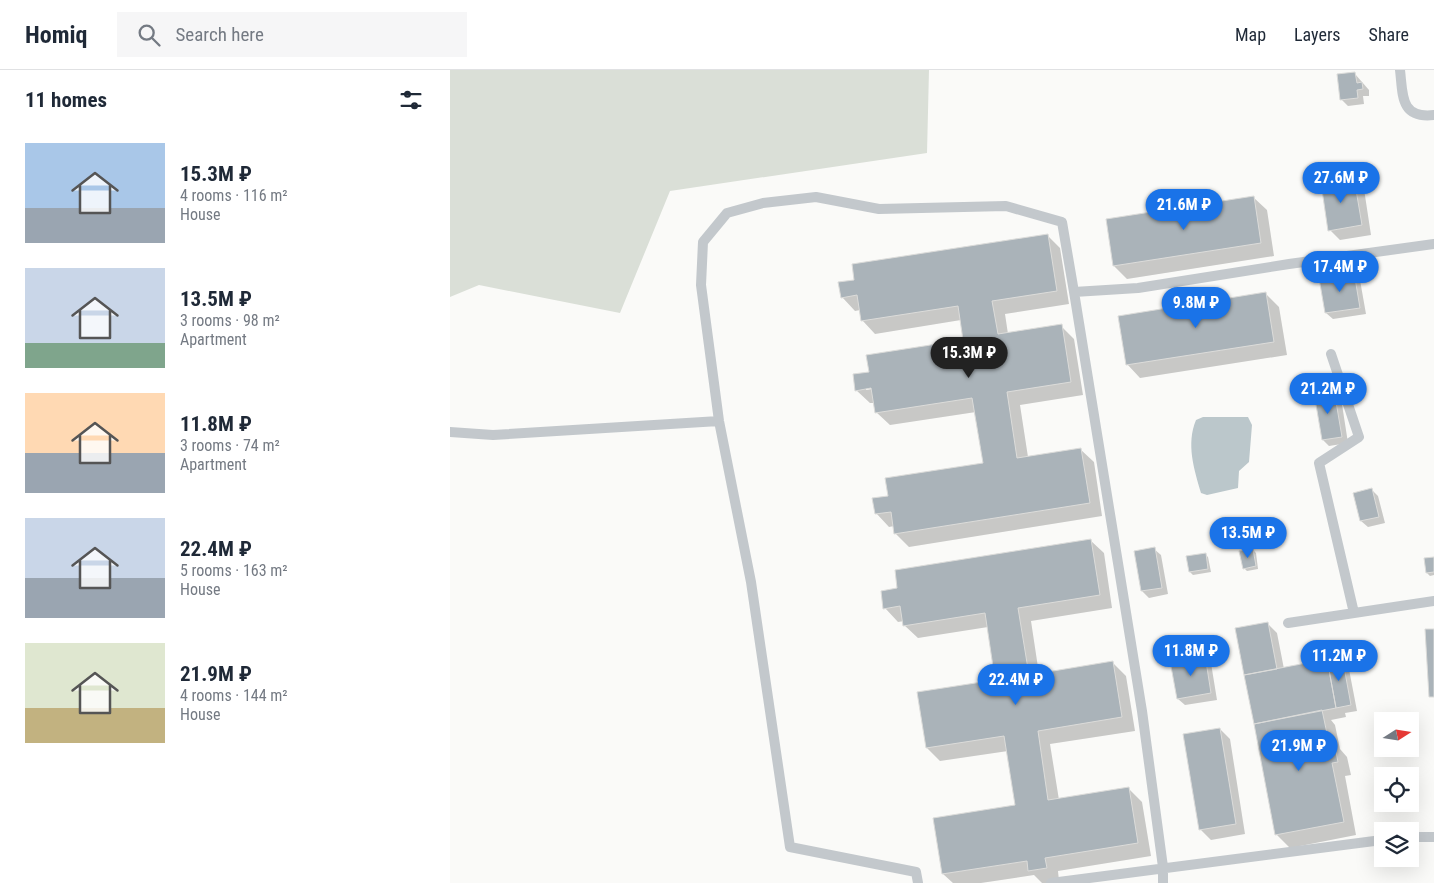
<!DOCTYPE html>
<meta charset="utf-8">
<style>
body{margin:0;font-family:"Roboto Condensed",sans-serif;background:#f6f6f7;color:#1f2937;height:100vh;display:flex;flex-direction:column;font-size:19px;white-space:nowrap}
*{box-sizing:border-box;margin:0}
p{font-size:16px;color:#747a83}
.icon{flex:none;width:28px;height:28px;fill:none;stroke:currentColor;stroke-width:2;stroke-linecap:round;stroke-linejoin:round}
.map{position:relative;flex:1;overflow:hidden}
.sheet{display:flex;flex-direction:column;background:#fff;width:450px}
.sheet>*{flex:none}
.needle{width:32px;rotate:78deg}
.controls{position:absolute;left:924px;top:642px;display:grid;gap:10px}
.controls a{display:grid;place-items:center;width:45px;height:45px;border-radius:0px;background:#fff;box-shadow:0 5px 20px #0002;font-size:25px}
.price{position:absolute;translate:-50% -42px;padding:0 11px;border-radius:18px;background:#1a73e8;color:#fff;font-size:16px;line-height:32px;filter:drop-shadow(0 1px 2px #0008)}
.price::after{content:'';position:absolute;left:50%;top:30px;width:15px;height:11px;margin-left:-8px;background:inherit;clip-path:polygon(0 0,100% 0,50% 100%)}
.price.current{background:#222;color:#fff}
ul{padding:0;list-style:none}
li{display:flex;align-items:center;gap:15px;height:125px;padding:0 25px}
li span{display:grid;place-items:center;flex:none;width:140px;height:100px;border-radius:0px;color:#555}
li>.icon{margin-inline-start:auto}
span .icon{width:60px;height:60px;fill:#fffc;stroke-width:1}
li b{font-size:21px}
h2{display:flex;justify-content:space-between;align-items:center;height:60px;padding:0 25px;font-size:21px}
header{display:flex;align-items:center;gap:30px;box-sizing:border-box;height:70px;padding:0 25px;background:#fff;border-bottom:1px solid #e0e1e3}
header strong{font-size:24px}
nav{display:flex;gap:28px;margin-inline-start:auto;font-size:18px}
.search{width:350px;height:45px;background:#f6f6f7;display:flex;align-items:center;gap:12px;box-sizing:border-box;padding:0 18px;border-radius:0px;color:#747a83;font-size:19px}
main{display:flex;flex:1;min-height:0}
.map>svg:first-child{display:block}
.green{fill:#dadfd7}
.water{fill:#bbc7cb}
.shadow{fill:#0003;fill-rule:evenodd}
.building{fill:#aab3b9;stroke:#dcdcda}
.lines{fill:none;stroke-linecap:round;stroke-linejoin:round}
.service{stroke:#c3c8cc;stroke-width:10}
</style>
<header>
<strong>Homiq</strong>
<div class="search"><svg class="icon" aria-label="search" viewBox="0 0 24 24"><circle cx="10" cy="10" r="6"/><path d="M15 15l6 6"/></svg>Search here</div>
<nav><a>Map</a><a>Layers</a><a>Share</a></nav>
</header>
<main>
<section class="sheet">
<h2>11 homes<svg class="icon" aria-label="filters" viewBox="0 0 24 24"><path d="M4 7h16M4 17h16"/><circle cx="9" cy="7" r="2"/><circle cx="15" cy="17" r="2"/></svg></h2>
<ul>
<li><span style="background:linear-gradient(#a9c7e8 65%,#9aa5b1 0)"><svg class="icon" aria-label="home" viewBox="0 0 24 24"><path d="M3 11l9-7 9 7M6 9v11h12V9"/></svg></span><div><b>15.3M ₽</b><p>4 rooms · 116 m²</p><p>House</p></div></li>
<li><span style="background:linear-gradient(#c9d6e8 75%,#7fa58c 0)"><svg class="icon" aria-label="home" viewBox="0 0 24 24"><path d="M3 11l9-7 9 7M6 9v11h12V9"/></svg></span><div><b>13.5M ₽</b><p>3 rooms · 98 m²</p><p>Apartment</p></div></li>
<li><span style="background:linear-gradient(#ffd9b3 60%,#9aa5b1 0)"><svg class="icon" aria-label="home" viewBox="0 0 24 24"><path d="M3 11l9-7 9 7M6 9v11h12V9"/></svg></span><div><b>11.8M ₽</b><p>3 rooms · 74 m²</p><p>Apartment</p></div></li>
<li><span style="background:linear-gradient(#c9d6e8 60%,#9aa5b1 0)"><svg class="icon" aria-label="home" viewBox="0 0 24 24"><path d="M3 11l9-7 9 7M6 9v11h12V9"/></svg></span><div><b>22.4M ₽</b><p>5 rooms · 163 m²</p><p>House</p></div></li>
<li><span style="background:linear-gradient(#dfe7d0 65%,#c2b280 0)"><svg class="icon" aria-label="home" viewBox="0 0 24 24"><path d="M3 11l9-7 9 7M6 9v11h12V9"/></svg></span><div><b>21.9M ₽</b><p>4 rooms · 144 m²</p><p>House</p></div></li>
</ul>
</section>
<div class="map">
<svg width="984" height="813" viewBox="0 0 984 813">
<rect width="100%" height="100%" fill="#fafaf8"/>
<path class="green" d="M0 0H479L477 83 220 121 170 243 29 215 0 227Z"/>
<path class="water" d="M753 347H798L802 355 799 392 789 401 788 418 757 425 751 423C744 399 736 374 746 350Z"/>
<path class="shadow" d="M905 4 919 20V26H913L914 34 898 36 891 29Z
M904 109 914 119 921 165 890 170 880 160Z
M803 127 817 140 824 186 677 209 664 196 657 150Z
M597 165 610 178 619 234 555 244 558 264 611 256 624 269 633 325 570 335 578 387 630 379 644 392 652 446 459 477 445 463 444 456 439 457 426 443 439 427 534 394 526 342 440 355 426 342 425 333H420L406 320 420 303 515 271 511 250 425 264 412 250 410 240 405 241 392 227 406 211ZM427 316 428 318 416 320V318Z
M903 204 910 210 916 244 883 249 876 243 871 209Z
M816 224 829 237 837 285 690 308 677 294Z
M884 322 891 328 898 373 879 376 873 370Z
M922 420 928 426 935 453 918 457 911 451Z
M640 470 654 483 662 538 581 551 589 604 663 593 676 606 685 661 600 674 609 730 679 719 692 732 701 786 608 801 609 811 599 813H592L584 805 531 813H503L493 804 567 736 558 681 490 691 477 678 469 623 547 611 538 557 468 568 454 555V551L448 552 435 538 449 519Z
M704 479 711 485 718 524 699 528 692 521 686 482Z
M803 480 806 483 808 499 797 501 794 498Z
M755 484 758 487 761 502 743 505 740 502Z
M984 488V505L980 506 977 503 975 489Z
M817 553 827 563 834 599 891 588 898 594 907 641 895 643 896 647 881 650 885 655 890 679 897 687 901 705 895 706 906 765 840 778 827 765Z
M754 587 761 593 767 630 735 635 728 629Z
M770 659 780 669 795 764 761 770 751 760 735 665Z"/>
<path class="building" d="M905 2 907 13 912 12 913 19 907 20 908 28 890 30 887 4Z
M904 108 912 155 878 161 871 113Z
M804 126 811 173 663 196 656 149Z
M598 164 607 221 542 231 548 264 612 254 621 312 557 322 567 388 631 378 640 433 444 464 441 442 425 444 422 428 438 426 435 408 533 393 522 328 425 343 421 318 405 321 403 304 419 302 416 285 513 270 508 236 411 251 407 225 391 228 388 212 404 210 402 194Z
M904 202 910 238 875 243 869 208Z
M816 222 824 272 676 295 668 246Z
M884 320 892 367 872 370 864 323Z
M922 418 929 447 910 451 903 423Z
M641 469 650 525 568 538 579 605 663 591 672 647 588 661 598 730 679 717 688 773 595 788 597 798 578 801 577 791 492 804 483 748 565 735 554 666 476 678 467 622 545 610 535 543 453 556 450 536 433 539 431 521 447 518 445 500Z
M705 477 712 518 691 521 684 481Z
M803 479 806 496 793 499 789 481Z
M756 483 758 499 739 502 736 486Z
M984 487V502L976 503 974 488Z
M818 552 827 599 794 605 785 558Z
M975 559H984V627H979Z
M755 585 761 623 727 629 720 591Z
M892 586 901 635 886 638 877 589Z
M877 589 886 638 804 654 794 605Z
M872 640 879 673 884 672 888 692 882 693 894 752 825 765 804 654Z
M770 658 786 754 749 760 733 664Z"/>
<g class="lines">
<path class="service" d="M950 0C953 25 950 49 984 45
M624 222 692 641 713 797V813
M881 284 909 367 869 393 904 543
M0 362 43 365 269 351
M838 553 984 531
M960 767H984
M468 813 466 802 340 777 301 512 269 351 251 215 253 172 277 143 313 133 366 127 429 139 556 136 612 152 624 222 688 218 839 194 984 174
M601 813 932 770"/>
</g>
</svg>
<div class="controls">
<a><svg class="needle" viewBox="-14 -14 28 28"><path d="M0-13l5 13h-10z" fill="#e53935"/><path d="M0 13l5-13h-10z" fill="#747a83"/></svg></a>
<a><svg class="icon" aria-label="locate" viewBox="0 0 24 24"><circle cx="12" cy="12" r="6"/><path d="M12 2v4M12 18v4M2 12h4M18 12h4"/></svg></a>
<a><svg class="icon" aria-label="layers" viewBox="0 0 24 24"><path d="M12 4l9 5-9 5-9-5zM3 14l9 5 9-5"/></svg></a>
</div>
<b class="price" style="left:891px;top:134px">27.6M ₽</b>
<b class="price" style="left:734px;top:161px">21.6M ₽</b>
<b class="price" style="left:890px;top:223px">17.4M ₽</b>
<b class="price" style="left:746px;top:259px">9.8M ₽</b>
<b class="price current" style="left:519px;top:309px">15.3M ₽</b>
<b class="price" style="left:878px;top:345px">21.2M ₽</b>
<b class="price" style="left:798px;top:489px">13.5M ₽</b>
<b class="price" style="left:741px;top:607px">11.8M ₽</b>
<b class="price" style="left:889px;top:612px">11.2M ₽</b>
<b class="price" style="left:566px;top:636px">22.4M ₽</b>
<b class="price" style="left:849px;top:702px">21.9M ₽</b>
</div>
</main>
